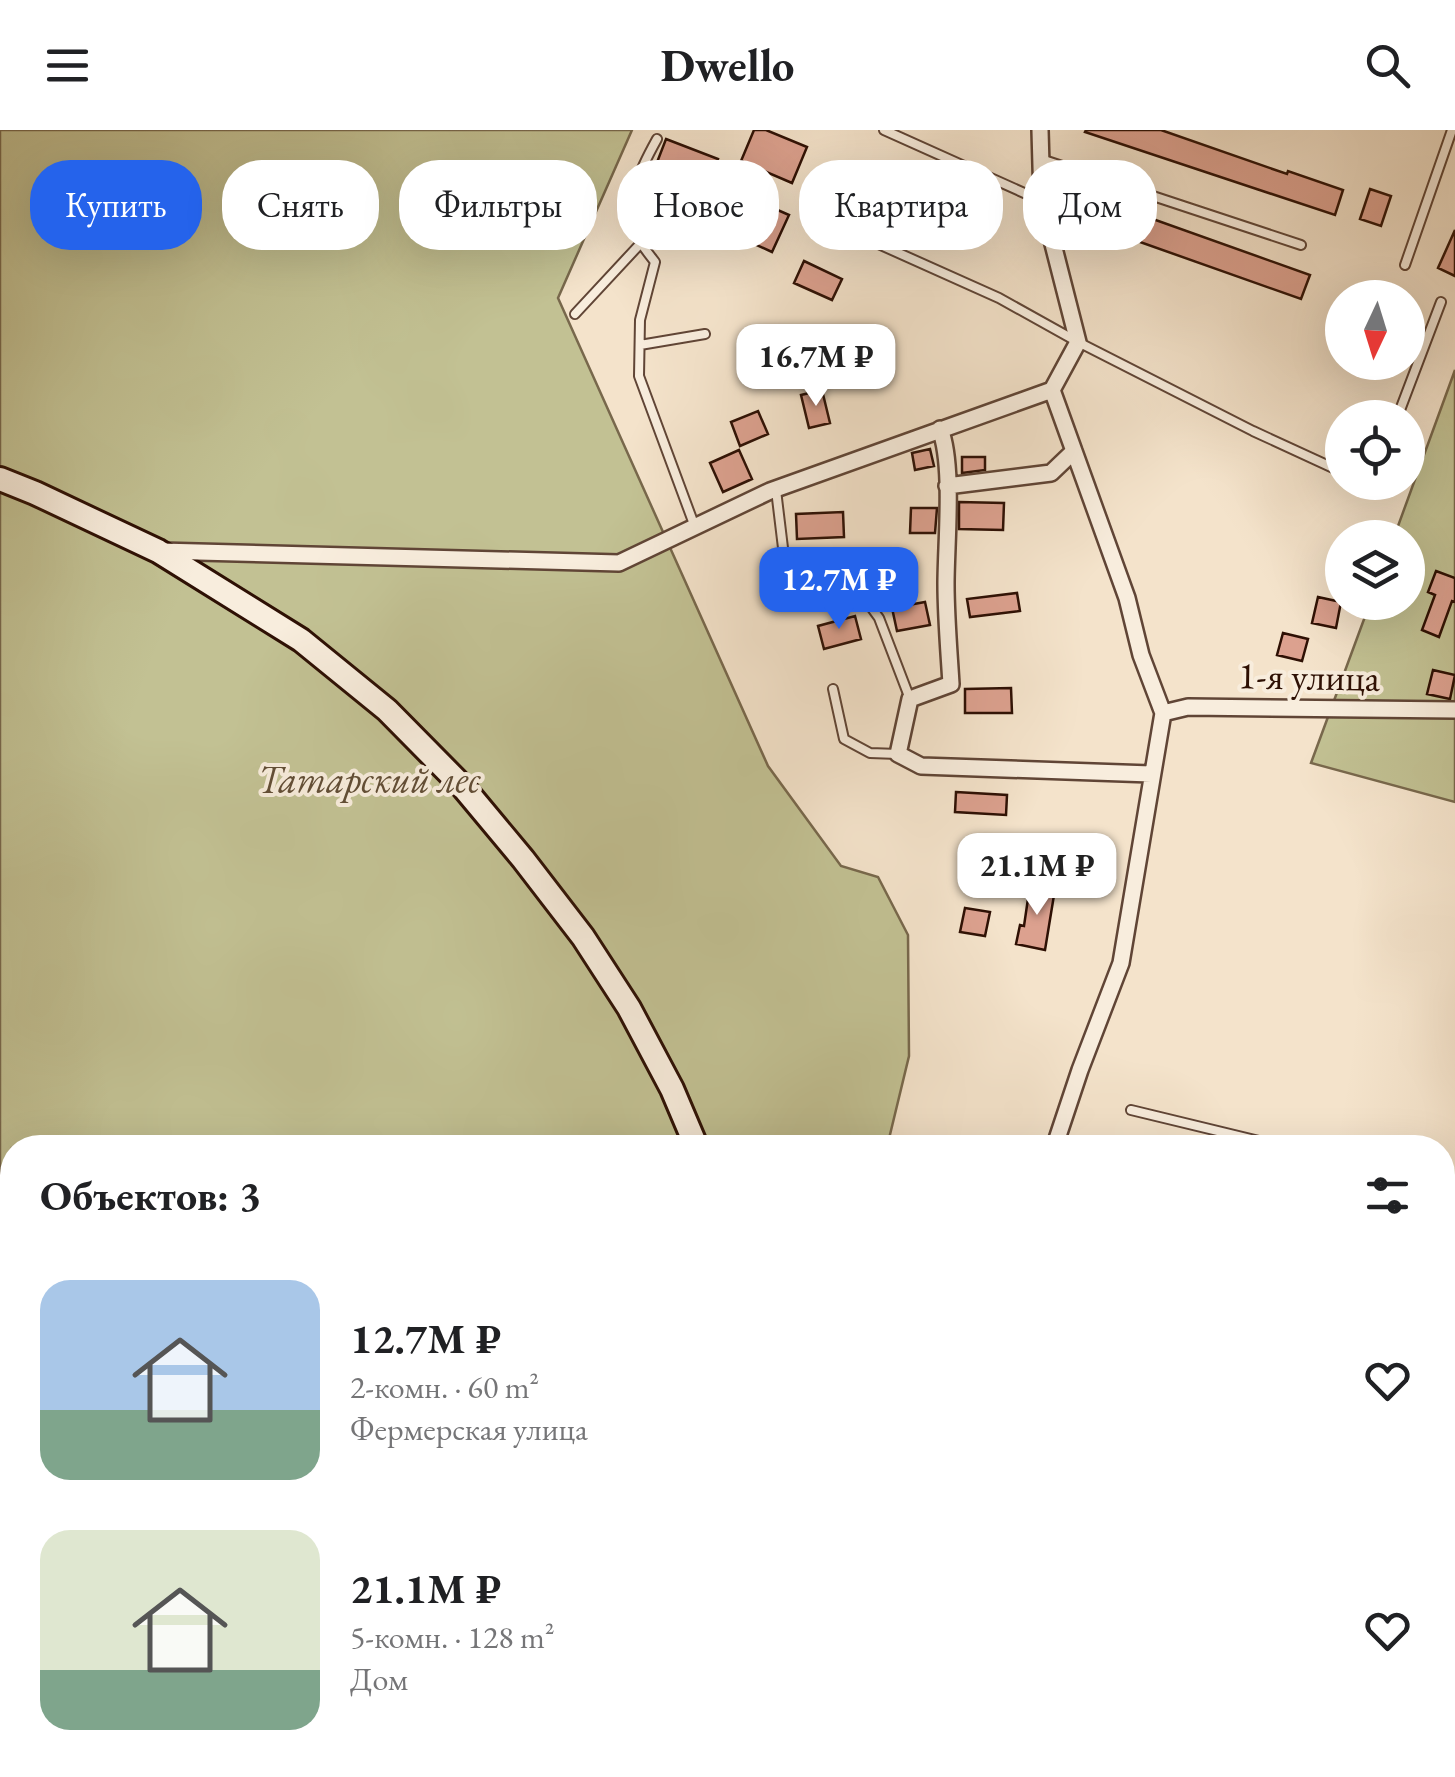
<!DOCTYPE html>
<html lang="ru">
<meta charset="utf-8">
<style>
body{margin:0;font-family:"EB Garamond",serif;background:#f2f2f2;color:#202124;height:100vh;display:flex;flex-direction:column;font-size:38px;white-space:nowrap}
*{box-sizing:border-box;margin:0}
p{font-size:32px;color:#757577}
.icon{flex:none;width:55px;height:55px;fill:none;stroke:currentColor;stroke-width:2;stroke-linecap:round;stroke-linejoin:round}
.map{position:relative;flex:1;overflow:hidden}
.drawer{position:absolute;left:0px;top:1005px;width:1455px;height:642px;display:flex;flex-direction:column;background:#fff;border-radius:40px 40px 0 0;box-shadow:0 10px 40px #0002}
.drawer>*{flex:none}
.guide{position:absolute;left:30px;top:30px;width:1395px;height:90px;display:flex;gap:20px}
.needle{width:65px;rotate:184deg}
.controls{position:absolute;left:1325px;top:150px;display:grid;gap:20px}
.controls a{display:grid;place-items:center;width:100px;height:100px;border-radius:50%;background:#fff;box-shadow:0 10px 40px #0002;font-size:50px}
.price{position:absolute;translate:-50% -85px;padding:0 22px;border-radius:20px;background:#fff;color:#222;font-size:32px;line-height:65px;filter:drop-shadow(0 2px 5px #0008)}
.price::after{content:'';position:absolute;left:50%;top:60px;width:30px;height:22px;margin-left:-15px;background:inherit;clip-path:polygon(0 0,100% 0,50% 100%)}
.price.active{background:#2563eb;color:#fff}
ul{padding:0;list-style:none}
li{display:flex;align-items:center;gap:30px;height:250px;padding:0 40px}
li span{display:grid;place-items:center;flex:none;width:280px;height:200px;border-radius:30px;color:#555}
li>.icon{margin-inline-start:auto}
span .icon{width:120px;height:120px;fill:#fffc;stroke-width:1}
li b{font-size:42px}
h2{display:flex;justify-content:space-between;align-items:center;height:120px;padding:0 40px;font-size:42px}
.tag{padding:0 35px;border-radius:40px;background:#fff;box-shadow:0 10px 40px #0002;font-size:35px;line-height:90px}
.tag.active{background:#2563eb;color:#fff}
header{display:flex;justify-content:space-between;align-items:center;height:130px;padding:0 40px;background:#fff;font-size:45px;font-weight:700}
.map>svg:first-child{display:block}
.green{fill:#c2c193;stroke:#78684c;stroke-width:2.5}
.building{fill:#dca18f;stroke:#2e1004;stroke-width:2.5}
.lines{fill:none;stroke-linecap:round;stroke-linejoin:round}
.lane-casing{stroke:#604536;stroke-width:12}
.street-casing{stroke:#604536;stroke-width:20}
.secondary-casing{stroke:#2e1004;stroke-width:28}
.path{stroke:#2e1004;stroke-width:2.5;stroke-dasharray:8 5;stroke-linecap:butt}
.lane{stroke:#f8eddd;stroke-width:8}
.street{stroke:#f8eddd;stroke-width:15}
.secondary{stroke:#f8eddd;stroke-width:22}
.labels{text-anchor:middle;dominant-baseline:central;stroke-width:8;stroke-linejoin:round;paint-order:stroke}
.street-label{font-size:38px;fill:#2e1004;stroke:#f8eddd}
.park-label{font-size:38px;font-style:italic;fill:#624e36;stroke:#f8eddd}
</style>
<header><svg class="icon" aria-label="menu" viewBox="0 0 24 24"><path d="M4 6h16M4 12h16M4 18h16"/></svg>Dwello<svg class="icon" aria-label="search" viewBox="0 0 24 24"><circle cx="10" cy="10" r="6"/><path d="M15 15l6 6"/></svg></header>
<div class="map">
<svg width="1455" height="1647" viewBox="0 0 1455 1647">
<rect width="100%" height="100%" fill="#f4e3cb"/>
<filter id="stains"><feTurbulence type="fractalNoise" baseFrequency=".002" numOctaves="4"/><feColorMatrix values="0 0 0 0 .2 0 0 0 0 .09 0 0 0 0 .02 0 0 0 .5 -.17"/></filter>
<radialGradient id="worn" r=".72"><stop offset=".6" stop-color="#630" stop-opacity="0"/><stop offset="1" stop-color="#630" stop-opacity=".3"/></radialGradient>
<path class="green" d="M0 0H632L558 168 768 636 841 736 878 747 908 805 909 926 887 1017 12 1018V1635H734L731 1647H0Z
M1455 240V672L1311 633 1370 473 1408 472V408L1394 407Z"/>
<path class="building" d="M754 0H766L807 17 792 53 741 31Z
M1086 0H1161L1287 44 1288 41 1343 60 1335 85 1085 2Z
M666 9 718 29 710 50 789 85 772 122 695 87 689 104 639 85V79Z
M927 38 961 54 940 99 905 82Z
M1370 59 1391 66 1381 96 1360 89Z
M1077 62 1310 145 1301 169 1109 101 1068 89Z
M1455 100V146L1438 138Z
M804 131 842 149 832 170 794 153Z
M861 210H883V236H861Z
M822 260 830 293 809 298 801 265Z
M758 281 768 304 740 316 731 292Z
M930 319 934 336 915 340 912 323Z
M739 320 752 349 723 362 710 333Z
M962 327H985V340L962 343Z
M959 372 1004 373 1003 400 959 399Z
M911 378H937L935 403H910Z
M843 382 844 407 797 409 796 384Z
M1436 441 1455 448V472L1452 471 1439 507 1422 500 1435 465 1428 462Z
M1017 463 1020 481 970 487 967 469Z
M1318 467 1341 472 1336 498 1312 493Z
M925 472 930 495 897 501 892 478Z
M855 486 861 509 824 519 818 496Z
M1283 503 1308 509 1302 531 1277 525Z
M1433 540 1455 545 1450 569 1427 564Z
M1011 558 1012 583H965V559Z
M956 662 1007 665 1006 685 955 682Z
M1030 755 1055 759 1045 820 1016 814 1020 795 1024 796Z
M965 778 990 782 985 806 960 802Z
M975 1635H1009L1006 1647H972Z
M1067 1635H1184L1181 1647H1097L1067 1640Z"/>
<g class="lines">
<g class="lane-casing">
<path id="lane" d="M884 0 1042 71
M657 9C642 36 621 75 637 106 641 115 649 124 655 132L640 190 639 246 695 397
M1041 29 1301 115
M807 82 999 168 1078 212 1253 301 1342 342
M1405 135 1452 0
M575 184 641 113
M640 215 705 204
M1397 288 1441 172
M1365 352H1370
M776 360 787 451 864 441 871 477 879 488 910 569
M833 559 844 609 870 623 898 624
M1131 980 1288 1018
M1442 1054 1455 1057"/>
</g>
<g class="street-casing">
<path id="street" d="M1040 0 1042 71 1078 212 1052 260 1127 468 1141 525 1163 583 1121 833 1080 940 1054 1018
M940 299C954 335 946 412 946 454 946 487 949 521 951 554L910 569 898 624 921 636 1151 644
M947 356 1051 343 1074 321
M160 421 619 433 770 361 1052 260
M1163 583 1188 577 1455 580"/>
</g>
<g class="secondary-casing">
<path id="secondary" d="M0 349 35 363 158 421 301 510 387 580 463 657 523 729 583 807 629 878 672 959 697 1018
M757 1647 759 1635"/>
</g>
<path class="path" d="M0 1406 12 1409
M0 1622 12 1625
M48 1635 91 1647
M231 1647 249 1635"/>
<use href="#lane" class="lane"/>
<use href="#street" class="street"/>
<use href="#secondary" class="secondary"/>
</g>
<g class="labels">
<g class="street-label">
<text transform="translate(1309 546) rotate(1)">1-я улица</text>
</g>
<g class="park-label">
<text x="369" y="648">Татарский лес</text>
</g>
</g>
<rect width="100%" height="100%" filter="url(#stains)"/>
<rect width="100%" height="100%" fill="url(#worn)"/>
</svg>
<div class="controls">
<a><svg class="needle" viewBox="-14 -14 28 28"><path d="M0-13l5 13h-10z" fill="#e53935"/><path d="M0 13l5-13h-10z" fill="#757577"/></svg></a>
<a><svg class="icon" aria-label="locate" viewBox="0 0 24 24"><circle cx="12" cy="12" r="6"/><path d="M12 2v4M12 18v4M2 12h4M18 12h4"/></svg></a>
<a><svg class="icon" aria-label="layers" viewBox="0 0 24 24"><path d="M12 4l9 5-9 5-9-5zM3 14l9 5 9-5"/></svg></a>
</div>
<b class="price" style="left:816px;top:279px">16.7M ₽</b>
<b class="price active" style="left:839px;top:502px">12.7M ₽</b>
<b class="price" style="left:1037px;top:788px">21.1M ₽</b>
<div class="guide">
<a class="tag active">Купить</a>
<a class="tag">Снять</a>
<a class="tag">Фильтры</a>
<a class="tag">Новое</a>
<a class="tag">Квартира</a>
<a class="tag">Дом</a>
</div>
<section class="drawer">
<h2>Объектов: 3<svg class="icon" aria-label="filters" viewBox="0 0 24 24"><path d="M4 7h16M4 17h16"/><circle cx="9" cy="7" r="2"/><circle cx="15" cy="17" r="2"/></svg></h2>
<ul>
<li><span style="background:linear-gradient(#a9c7e8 65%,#7fa58c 0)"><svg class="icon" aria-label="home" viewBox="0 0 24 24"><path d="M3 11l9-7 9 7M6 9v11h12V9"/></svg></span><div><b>12.7M ₽</b><p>2-комн. · 60 m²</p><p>Фермерская улица</p></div><svg class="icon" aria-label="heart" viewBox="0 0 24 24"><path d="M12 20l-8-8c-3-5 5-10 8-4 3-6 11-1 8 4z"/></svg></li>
<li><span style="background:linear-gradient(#dfe7d0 70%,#7fa58c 0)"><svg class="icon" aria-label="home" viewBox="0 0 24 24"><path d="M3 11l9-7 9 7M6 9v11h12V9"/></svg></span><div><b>21.1M ₽</b><p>5-комн. · 128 m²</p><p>Дом</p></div><svg class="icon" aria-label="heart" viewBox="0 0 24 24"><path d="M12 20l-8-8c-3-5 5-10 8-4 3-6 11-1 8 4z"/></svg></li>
</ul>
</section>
</div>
